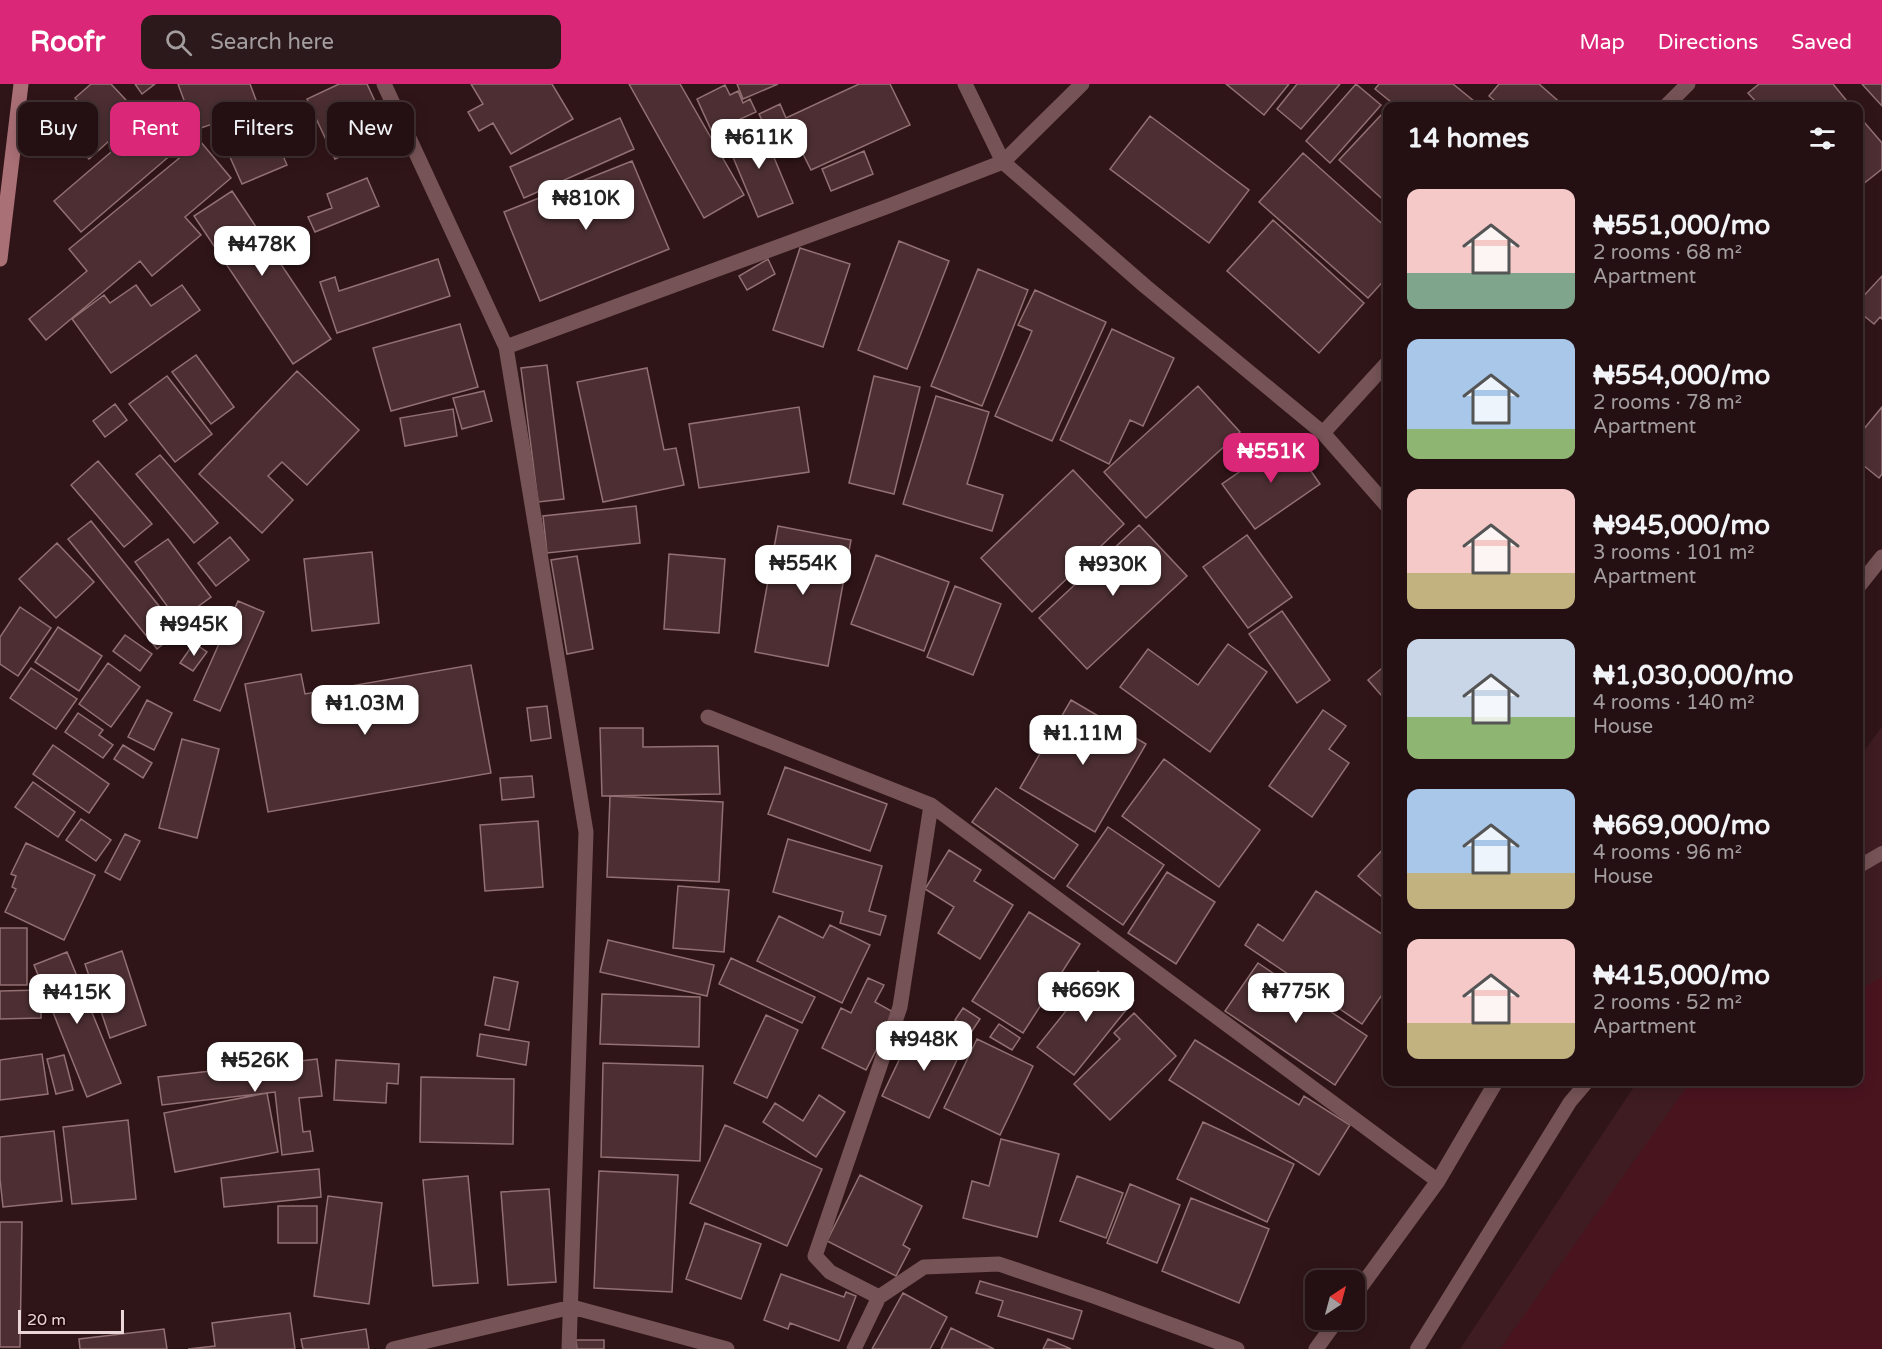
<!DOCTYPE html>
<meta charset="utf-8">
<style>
body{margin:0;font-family:"Varela Round",sans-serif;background:#2c191b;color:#f1f3f6;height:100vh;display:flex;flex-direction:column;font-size:22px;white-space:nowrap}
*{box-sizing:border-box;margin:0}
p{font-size:20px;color:#a39d9f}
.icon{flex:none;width:33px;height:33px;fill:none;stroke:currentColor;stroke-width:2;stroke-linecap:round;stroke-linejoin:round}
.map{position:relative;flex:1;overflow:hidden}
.side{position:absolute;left:1383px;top:18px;width:480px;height:984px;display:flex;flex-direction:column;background:#241012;border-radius:12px;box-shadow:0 3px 15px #0003,0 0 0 2px #413032}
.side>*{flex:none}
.top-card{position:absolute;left:18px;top:18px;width:570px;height:54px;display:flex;gap:12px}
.needle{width:39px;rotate:36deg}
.fabs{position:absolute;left:1305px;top:1186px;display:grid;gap:12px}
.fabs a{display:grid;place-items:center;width:60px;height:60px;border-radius:12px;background:#241012;box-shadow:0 3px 15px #0003,0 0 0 2px #413032;font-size:30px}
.scale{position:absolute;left:18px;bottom:15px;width:106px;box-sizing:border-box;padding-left:6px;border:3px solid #ead6d8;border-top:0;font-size:16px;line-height:21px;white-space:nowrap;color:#ead6d8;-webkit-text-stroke:4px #260b0f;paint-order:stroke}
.price{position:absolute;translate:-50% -51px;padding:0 14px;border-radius:12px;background:#fff;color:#222;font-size:20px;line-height:39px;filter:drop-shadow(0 2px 3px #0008)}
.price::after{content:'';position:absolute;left:50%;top:36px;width:18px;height:14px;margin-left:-9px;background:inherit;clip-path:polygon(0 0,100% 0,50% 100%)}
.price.selected{background:#db2777;color:#fff}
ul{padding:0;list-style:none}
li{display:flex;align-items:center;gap:18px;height:150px;padding:0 24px}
li span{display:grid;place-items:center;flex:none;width:168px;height:120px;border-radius:12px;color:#555}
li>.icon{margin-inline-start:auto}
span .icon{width:72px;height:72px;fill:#fffc;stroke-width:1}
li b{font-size:26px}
h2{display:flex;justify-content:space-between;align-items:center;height:72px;padding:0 24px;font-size:26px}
.pill{padding:0 21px;border-radius:12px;background:#241012;box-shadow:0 3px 15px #0003,0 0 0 2px #413032;font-size:21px;line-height:54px}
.pill.selected{background:#db2777;color:#fff}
header{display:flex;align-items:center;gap:36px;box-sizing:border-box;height:84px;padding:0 30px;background:#db2777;color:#fff}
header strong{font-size:28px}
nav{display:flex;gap:33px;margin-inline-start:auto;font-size:21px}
.search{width:420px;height:54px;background:#2c191b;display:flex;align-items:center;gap:15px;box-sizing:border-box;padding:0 21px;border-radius:12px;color:#a39d9f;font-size:22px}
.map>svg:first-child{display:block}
.built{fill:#3e1c21}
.green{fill:#4a141f}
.building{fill:#4d2f33;stroke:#927073;stroke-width:1.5}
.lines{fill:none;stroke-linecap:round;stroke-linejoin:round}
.lane{stroke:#765356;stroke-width:14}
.street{stroke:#765356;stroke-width:15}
.secondary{stroke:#a97076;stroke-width:15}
</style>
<header>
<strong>Roofr</strong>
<div class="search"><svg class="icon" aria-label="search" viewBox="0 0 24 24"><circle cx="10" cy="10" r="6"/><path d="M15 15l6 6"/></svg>Search here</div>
<nav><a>Map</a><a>Directions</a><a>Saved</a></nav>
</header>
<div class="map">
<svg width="1882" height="1265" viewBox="0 0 1882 1265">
<rect width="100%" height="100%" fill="#301518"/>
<path class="built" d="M1882 643V1265H1460L1637 998H1858L1859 673Z"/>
<path class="green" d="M1882 893V1265H1500L1689 1000 1694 998H1858L1859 906Z"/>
<path class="building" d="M91 0H111L139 30 89 75 49 31 64 18 81 37 89 29 75 14Z
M135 0H155L142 10Z
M178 0H250L259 24 195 46Z
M339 0H367L390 50 335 75 307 15Z
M471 0H552L573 35 511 70 493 39 479 47 468 28 483 20Z
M629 0H680L744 111 704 134Z
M737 0H778L743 15Z
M859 0H890L910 41 811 86 799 62 779 71 759 30 780 20 786 34Z
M1226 0H1289L1264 31Z
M1297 0H1340L1301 45 1277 25Z
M1356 0 1381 21 1330 79 1306 57Z
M1379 0H1453L1480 22H1396L1375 5Z
M1499 0H1539L1564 22H1501L1489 12Z
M1759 0H1833L1851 22H1760L1748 9Z
M1862 0H1882V22Z
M725 1 730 11 738 7 743 19 750 15 756 28 712 48 697 15Z
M167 20 194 51 81 148 54 117Z
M1382 30 1388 34V120L1339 76Z
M1858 31 1882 59V85L1858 104Z
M1150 32 1249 106 1209 159 1110 85Z
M620 34 634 65 524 114 510 83Z
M760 40 793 119 758 133 725 54Z
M250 53 256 67 277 58 287 81 242 100 226 64Z
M200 57 231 94 185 133 201 151 152 192 140 177 46 256 29 235 87 187 69 165Z
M864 67 873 90 831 107 822 85Z
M1303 69 1388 145V192L1368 214 1259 118Z
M632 77 669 165 540 217 504 128Z
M367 94 379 122 315 148 308 133 332 124 327 110Z
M232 107 331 255 293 280 194 132Z
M1273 136 1364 219 1319 269 1227 187Z
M899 157 949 177 907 285 858 266Z
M800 164 850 180 823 263 773 246Z
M438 175 450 212 337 249 320 198 335 193 339 207Z
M768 175 775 190 747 206 739 192Z
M978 185 1028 206 982 322 931 302Z
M1882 192V235L1880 233 1874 240 1858 227V218Z
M136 201 151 222 182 201 200 226 111 289 72 235 104 211 110 219Z
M1035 206 1106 238 1052 357 995 332 1032 247 1018 241Z
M460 240 478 303 391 327 373 264Z
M1112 245 1174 274 1143 342 1130 336 1109 380 1060 356Z
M196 271 234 323 211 340 172 288Z
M547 281 564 415 538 418 521 284Z
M647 284 664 366 676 364 684 401 603 418 577 298Z
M297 287 359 346 307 401 282 378 268 392 293 416 262 449 199 390Z
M167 292 212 350 175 378 129 320Z
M874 292 920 303 894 410 849 399Z
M1198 302 1240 348 1146 434 1104 388Z
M484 307 492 337 462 345 453 314Z
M936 312 989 328 967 400 1003 411 992 447 903 420Z
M115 320 127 336 105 353 93 337Z
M799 323 809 388 699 404 689 340Z
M1882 323V390L1879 394 1858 377V352Z
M453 325 457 352 405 362 400 334Z
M1288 354 1320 400 1255 445 1222 400Z
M160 371 218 439 194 459 136 390Z
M98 377 152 440 124 463 71 401Z
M1073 386 1124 440 1032 528 981 474Z
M636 422 640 459 547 469 543 432Z
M91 437 179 547 157 565 68 455Z
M1139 441 1187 492 1087 585 1039 534Z
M778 442 851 456 828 582 755 568Z
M1247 451 1292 513 1248 544 1203 483Z
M230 453 249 476 216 502 198 479Z
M168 455 211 513 178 537 135 478Z
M57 459 94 498 56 534 19 495Z
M372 468 379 539 312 547 304 475Z
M669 470 725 475 719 549 664 545Z
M876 471 949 498 924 567 851 540Z
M577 472 593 565 567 570 551 476Z
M955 502 1001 520 973 591 927 573Z
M238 517 264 528 220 627 194 616Z
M20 523 51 544 18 592 0 580V553Z
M1282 527 1330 596 1297 619 1249 550Z
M58 543 102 572 79 607 35 578Z
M125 551 152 570 140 587 113 567Z
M194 559 207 568 193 587 180 579Z
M1228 560 1267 588 1210 668 1120 603 1148 565 1198 601Z
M108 579 140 603 111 643 79 620Z
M1388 579V619L1368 596Z
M471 581 491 689 268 728 245 600 301 590 305 610Z
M31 584 77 615 56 645 10 614Z
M147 616 172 629 154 666 128 653Z
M1071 616 1146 660 1095 748 1020 704Z
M547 622 551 654 531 657 527 624Z
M1323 626 1346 642 1329 665 1349 679 1312 733 1269 702Z
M78 629 103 646 99 651 113 661 103 674 65 648Z
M600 644H643V663L718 662 720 710 602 712Z
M182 655 219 665 197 754 159 744Z
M53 661 109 700 89 729 33 690Z
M123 661 152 679 143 694 114 675Z
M1164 675 1260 746 1219 803 1122 732Z
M785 683 887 720 870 767 768 730Z
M532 692 534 713 502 716 500 694Z
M33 698 75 728 58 753 15 723Z
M996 704 1078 761 1054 795 972 738Z
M610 712 723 718 719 798 607 793Z
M81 735 111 756 96 777 66 756Z
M538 737 543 803 485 807 480 741Z
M1108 743 1164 781 1123 841 1067 802Z
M125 750 140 757 120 796 105 788Z
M788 755 882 782 869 827 886 832 880 851 840 839 843 828 773 808Z
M26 759 95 791 64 856 5 828 16 805 12 803 16 792 11 790Z
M1388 760V818L1358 792Z
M949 766 981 786 974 797 1013 821 980 875 938 849 954 823 925 805Z
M1167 788 1215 818 1176 880 1128 849Z
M678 802 729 806 724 868 673 864Z
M1316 807 1388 854V902L1362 940 1245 861 1258 840 1283 857Z
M1029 828 1080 860 1023 949 972 917Z
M779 832 823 854 830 841 870 861 842 919 757 877Z
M0 844H27V901H0Z
M608 856 714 881 707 912 600 888Z
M122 867 146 941 110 954 85 880Z
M67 868 121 999 87 1013 34 881Z
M731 874 815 913 802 939 719 900Z
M1258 879 1367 952 1335 1001 1225 927Z
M1098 887 1134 916 1074 991 1037 963Z
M494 893 518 898 509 946 485 941Z
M868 894 884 901 875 918 895 929 866 986 822 964 841 924 851 929Z
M41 906V934L0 935V907Z
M602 910 700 913 699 963 600 960Z
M963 924 980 935 972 947 955 936Z
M1134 929 1176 972 1110 1036 1074 1000 1120 955 1114 949Z
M766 931 798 946 767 1014 734 999Z
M999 940 1020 954 1012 966 990 953Z
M947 942 968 953 929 1034 882 1012 911 951 937 964Z
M480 950 529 958 526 981 477 972Z
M977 955 1033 982 1000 1051 944 1024Z
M1195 956 1299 1021 1304 1012 1350 1041 1319 1091 1169 996Z
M42 970 48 1010 0 1016V976Z
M64 971 73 1006 56 1010 47 975Z
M317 975 322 1012 299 1014 303 1048 310 1047 313 1067 282 1071 275 1008 162 1021 158 993Z
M336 976 399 980 398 1000 387 999 386 1019 334 1016Z
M603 979 703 982 700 1077 601 1073Z
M421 993 514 995 513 1060 420 1058Z
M267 1009 278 1068 175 1088 164 1029Z
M819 1011 845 1028 816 1073 763 1038 775 1019 803 1037Z
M128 1036 136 1115 72 1120 63 1043Z
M1203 1038 1294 1080 1267 1138 1177 1095Z
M725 1041 822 1085 787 1162 690 1119Z
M54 1047 62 1117 3 1123 0 1095V1053Z
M1001 1055 1059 1070 1037 1153 963 1134 972 1097 989 1102Z
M319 1085 321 1113 224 1123 221 1094Z
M599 1087 678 1091 672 1208 594 1204Z
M860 1091 922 1122 903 1161 910 1165 896 1192 827 1157Z
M468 1092 478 1199 433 1202 423 1096Z
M1077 1092 1123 1109 1106 1154 1060 1137Z
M1130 1100 1180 1121 1157 1179 1107 1159Z
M549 1105 556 1198 508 1201 501 1108Z
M328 1112 382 1119 369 1220 314 1212Z
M1191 1114 1269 1145 1239 1219 1162 1187Z
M278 1122H317V1159H278Z
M0 1138H22L20 1263H0Z
M705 1139 761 1160 741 1215 686 1195Z
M781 1190 844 1213 846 1208 856 1212 839 1257 790 1239 788 1245 764 1236Z
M980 1197 1082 1227 1073 1255 998 1232 1003 1217 976 1209Z
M903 1209 947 1233 930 1265H872Z
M290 1229 295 1265H188L215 1262 212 1239Z
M951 1244 994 1265H941Z
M164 1245 167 1265H80L79 1255Z
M366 1245 369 1265H303L301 1255Z
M1048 1255 1071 1265H1043Z
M576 1256H604V1265H577Z"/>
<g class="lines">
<path class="lane" d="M1858 783 1882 769
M1417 1265 1570 1018 1587 998"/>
<path class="street" d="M384 0 506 263 586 748 569 1265
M965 0 1003 78 1145 202 1323 349 1388 423
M1666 22 1688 0
M506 263 886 123 1003 78 1082 0
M1323 349 1388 278
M1858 503 1882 473
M708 633 931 721 1438 1097
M1354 1212 1438 1097 1496 998
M879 1213 830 1188 815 1172 900 923 931 721
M393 1265 572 1223 727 1265
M854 1265 879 1213 924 1183 999 1180 1096 1213 1237 1265
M1316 1265 1337 1236"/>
<path class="secondary" d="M0 175 21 0"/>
</g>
</svg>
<div class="fabs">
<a><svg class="needle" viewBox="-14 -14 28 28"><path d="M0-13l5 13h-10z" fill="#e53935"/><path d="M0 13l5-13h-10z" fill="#a39d9f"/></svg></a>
</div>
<div class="scale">20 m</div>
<b class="price" style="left:759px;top:86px">₦611K</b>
<b class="price" style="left:586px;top:147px">₦810K</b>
<b class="price" style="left:262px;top:193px">₦478K</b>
<b class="price selected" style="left:1271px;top:400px">₦551K</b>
<b class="price" style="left:803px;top:512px">₦554K</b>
<b class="price" style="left:1113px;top:513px">₦930K</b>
<b class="price" style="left:194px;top:573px">₦945K</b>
<b class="price" style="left:365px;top:652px">₦1.03M</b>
<b class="price" style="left:1083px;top:682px">₦1.11M</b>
<b class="price" style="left:1086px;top:939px">₦669K</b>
<b class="price" style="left:1296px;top:940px">₦775K</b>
<b class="price" style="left:77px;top:941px">₦415K</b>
<b class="price" style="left:924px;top:988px">₦948K</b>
<b class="price" style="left:255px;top:1009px">₦526K</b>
<div class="top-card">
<a class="pill">Buy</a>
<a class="pill selected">Rent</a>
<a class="pill">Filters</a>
<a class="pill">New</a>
</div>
<section class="side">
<h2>14 homes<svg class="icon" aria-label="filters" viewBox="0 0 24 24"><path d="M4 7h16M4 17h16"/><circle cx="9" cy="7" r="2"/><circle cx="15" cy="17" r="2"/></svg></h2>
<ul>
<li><span style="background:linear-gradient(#f6c9c9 70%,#7fa58c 0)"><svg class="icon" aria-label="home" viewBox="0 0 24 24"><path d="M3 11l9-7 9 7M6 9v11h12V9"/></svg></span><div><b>₦551,000/mo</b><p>2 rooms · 68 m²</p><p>Apartment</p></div></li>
<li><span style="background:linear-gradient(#a9c7e8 75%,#8fb573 0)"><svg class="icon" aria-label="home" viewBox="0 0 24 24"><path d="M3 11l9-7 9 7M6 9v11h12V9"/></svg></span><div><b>₦554,000/mo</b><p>2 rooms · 78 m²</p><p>Apartment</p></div></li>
<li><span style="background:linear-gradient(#f6c9c9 70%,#c2b280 0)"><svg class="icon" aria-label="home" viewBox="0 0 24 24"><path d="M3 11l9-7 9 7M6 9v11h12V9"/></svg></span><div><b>₦945,000/mo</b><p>3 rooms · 101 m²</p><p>Apartment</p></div></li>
<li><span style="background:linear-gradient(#c9d6e8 65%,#8fb573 0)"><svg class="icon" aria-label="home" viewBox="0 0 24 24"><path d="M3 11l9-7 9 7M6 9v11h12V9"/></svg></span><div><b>₦1,030,000/mo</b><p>4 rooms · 140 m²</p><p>House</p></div></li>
<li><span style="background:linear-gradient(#a9c7e8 70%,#c2b280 0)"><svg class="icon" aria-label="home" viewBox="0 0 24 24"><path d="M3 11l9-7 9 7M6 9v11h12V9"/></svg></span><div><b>₦669,000/mo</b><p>4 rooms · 96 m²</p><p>House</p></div></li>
<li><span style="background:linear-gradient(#f6c9c9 70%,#c2b280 0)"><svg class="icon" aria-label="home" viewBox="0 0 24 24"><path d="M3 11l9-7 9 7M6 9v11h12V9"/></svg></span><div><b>₦415,000/mo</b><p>2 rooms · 52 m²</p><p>Apartment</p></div></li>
</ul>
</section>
</div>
